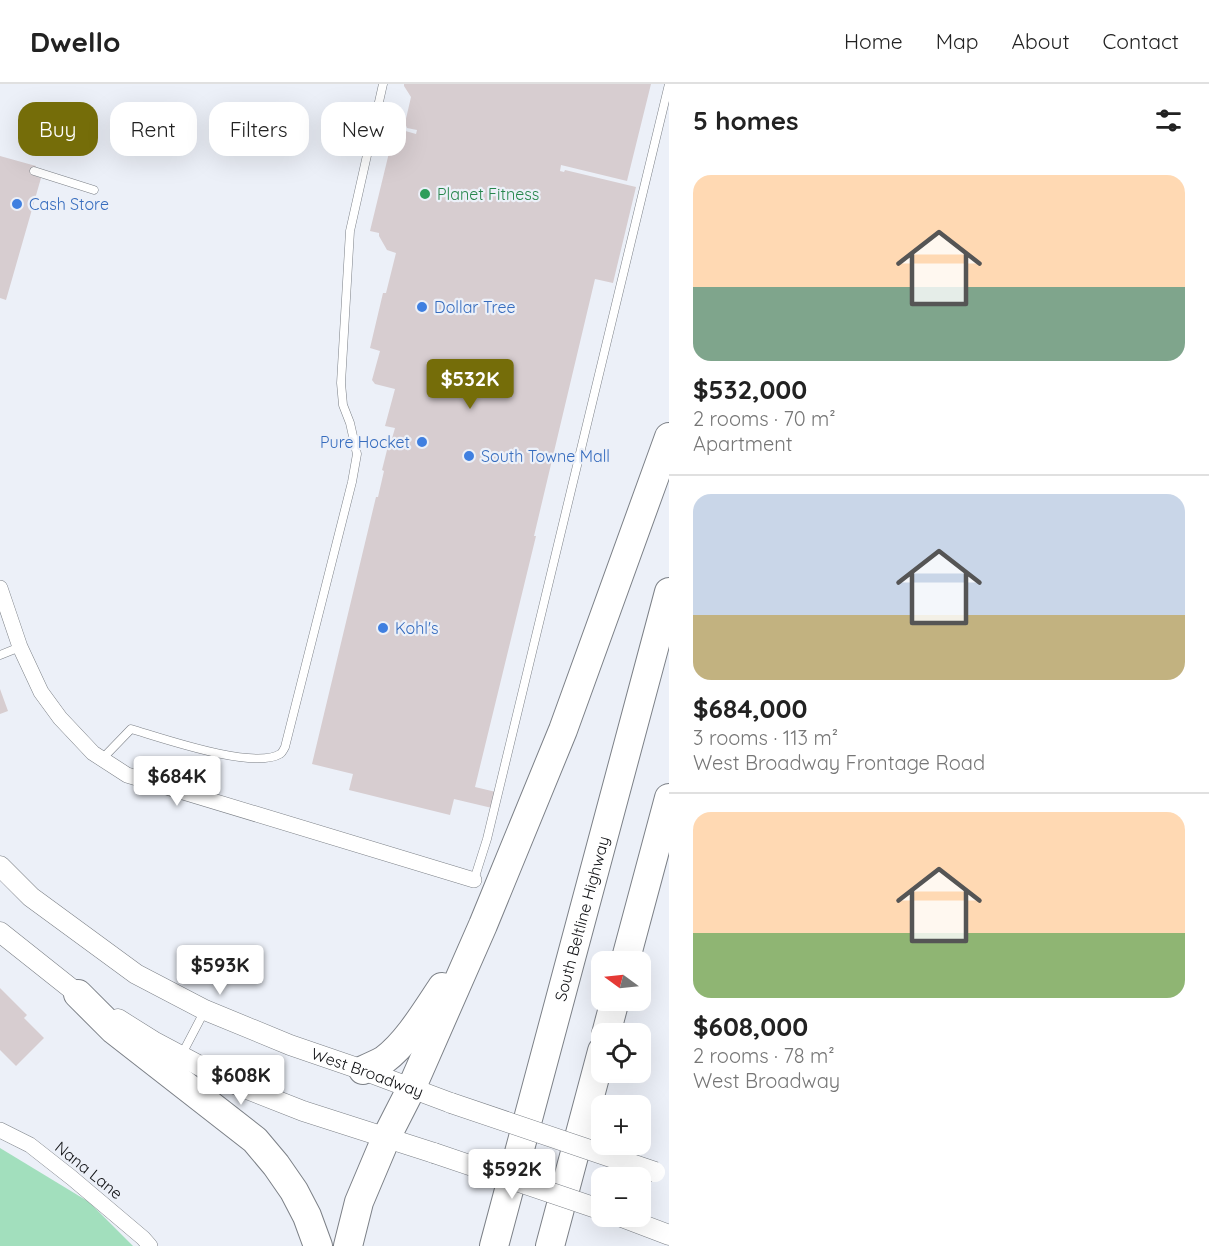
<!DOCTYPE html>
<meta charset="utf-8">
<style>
body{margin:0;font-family:Quicksand,sans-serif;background:#f2f2f2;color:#222;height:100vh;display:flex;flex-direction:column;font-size:22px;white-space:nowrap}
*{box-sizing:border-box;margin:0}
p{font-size:20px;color:#767676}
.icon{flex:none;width:33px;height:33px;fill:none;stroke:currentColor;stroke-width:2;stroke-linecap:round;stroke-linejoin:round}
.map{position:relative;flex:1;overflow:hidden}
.details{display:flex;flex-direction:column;background:#fff;width:540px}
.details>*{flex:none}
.top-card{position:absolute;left:18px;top:18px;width:561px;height:54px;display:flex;gap:12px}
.needle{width:39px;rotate:285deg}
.tools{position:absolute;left:591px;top:867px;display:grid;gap:12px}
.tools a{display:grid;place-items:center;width:60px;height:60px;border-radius:12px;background:#fff;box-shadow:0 6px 24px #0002;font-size:30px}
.price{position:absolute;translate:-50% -51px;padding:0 14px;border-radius:6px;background:#fff;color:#222;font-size:20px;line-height:39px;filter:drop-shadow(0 2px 3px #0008)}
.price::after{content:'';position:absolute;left:50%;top:36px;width:18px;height:14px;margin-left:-9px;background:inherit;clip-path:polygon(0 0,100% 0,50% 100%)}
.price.active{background:#756d09;color:#fff}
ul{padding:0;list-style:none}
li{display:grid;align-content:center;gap:12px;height:318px;padding:0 24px}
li+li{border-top:2px solid #e0e0e0}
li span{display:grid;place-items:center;height:186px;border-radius:18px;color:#555}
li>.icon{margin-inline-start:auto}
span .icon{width:108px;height:108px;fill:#fffc;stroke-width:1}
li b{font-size:26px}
h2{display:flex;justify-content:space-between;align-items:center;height:72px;padding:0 24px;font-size:26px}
.tag{padding:0 21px;border-radius:18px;background:#fff;box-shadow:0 6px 24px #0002;font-size:21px;line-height:54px}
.tag.active{background:#756d09;color:#fff}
header{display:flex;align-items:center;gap:36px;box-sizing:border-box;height:84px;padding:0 30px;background:#fff;border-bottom:2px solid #e0e0e0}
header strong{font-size:28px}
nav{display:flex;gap:33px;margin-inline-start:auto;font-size:21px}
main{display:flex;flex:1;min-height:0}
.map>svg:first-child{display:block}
.green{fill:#a2dfbd}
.building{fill:#d7cdd0}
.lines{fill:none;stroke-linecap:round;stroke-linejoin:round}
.service-casing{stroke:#7c8087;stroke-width:9}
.minor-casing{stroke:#7c8087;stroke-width:16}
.tertiary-casing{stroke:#7c8087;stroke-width:21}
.motorway-casing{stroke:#7c8087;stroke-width:30}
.service{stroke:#fff;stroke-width:8}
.minor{stroke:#fff;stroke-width:15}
.tertiary{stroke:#fff;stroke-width:20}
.motorway{stroke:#fff;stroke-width:28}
.tertiary-bridge-casing{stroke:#7c8087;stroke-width:21;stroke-linecap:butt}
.tertiary-bridge{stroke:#fff;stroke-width:20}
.leisure-dot{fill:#2e9e5b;stroke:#ecf0f8;stroke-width:2}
.shop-dot{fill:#3f7fe0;stroke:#ecf0f8;stroke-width:2}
.labels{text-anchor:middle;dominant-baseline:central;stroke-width:4.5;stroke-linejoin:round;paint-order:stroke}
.leisure-label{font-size:16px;fill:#27864d;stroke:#ecf0f8;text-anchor:start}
.shop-label{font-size:16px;fill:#366cbe;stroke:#ecf0f8;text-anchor:start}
.street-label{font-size:16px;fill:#101114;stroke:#ecf0f8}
</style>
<header>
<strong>Dwello</strong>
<nav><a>Home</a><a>Map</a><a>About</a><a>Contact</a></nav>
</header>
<main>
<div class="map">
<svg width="669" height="1162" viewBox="0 0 669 1162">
<rect width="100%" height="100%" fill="#ecf0f8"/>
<path class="green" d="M0 1064 89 1118 133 1162H0Z"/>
<path class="building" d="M404 0H651L627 97 561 81 560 87 564 88 565 86 636 103 613 199 595 195 534 452H536L475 703 496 708 492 724 454 715 450 731 349 706 353 690 312 680 376 413H378L384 387 382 386 389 358H391L395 344 385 342 395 305 375 300 372 296 380 267 370 264 383 209H386L396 169 387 166 379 152V149L370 147 395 44 416 50 417 46 407 44 405 39 411 13 404 2Z
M0 72 36 82 33 91 41 94 6 216 0 214Z
M0 605 8 627 0 630Z
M0 904 27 931 24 934 44 954 16 982 0 966Z"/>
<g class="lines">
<g class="service-casing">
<path id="service" d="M34 87 94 106
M0 571 20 563
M102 675 131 645C162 654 253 686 280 670 282 669 284 665 285 663L352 398 357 370 350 339 343 321 341 299 350 147 383 0
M474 796 487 755 669 0
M182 970 204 928"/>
</g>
<g class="minor-casing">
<path id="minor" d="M0 504 20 563 41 608 60 634 93 669 127 691 474 796
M0 1046 30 1061 72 1094 143 1154 150 1162"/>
</g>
<g class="tertiary-casing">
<g id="tertiary">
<path id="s1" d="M0 782 31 813 136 890 205 926 290 961 363 986 451 1019"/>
<path d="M0 848 78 910 88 916"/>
<path d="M118 935 153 957 232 999 303 1027 434 1069"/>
<path d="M619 1132 669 1151"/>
</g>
</g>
<g class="motorway-casing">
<g id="motorway">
<path d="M625 878 669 714"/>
<path d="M78 910 114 946 255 1056 276 1081 294 1107 307 1132 318 1162"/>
<path d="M606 950 615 916"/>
<path d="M363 986C370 983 377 980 384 976 407 959 426 927 442 903"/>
<path d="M348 1162 359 1118 386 1054 411 1005 483 841 563 646 669 353"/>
<path id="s2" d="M494 1162 669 508"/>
<path d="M550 1162 602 967"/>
</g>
</g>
<use href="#service" class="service"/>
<use href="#minor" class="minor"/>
<use href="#tertiary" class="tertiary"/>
<use href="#motorway" class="motorway"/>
<g class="tertiary-bridge-casing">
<path id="tertiary-bridge" d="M451 1019 655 1088
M434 1069 602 1126"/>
</g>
<use href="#tertiary-bridge" class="tertiary-bridge"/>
</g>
<circle class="leisure-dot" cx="425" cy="110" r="6"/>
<g class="shop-dot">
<circle cx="17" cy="120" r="6"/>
<circle cx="422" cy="223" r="6"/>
<circle cx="422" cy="358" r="6"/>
<circle cx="469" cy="372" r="6"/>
<circle cx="383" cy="544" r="6"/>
</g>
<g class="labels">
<g class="leisure-label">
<text x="437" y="110">Planet Fitness</text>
</g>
<g class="shop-label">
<text x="29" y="120">Cash Store</text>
<text x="434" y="223">Dollar Tree</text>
<text x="410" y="358" text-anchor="end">Pure Hocket</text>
<text x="481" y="372">South Towne Mall</text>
<text x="395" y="544">Kohl's</text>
</g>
<g class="street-label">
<text stroke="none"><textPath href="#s2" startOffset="339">South Beltline Highway</textPath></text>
<text stroke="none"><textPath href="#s1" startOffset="426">West Broadway</textPath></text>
<text transform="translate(89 1086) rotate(39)">Nana Lane</text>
</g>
</g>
</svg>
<div class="tools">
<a><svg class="needle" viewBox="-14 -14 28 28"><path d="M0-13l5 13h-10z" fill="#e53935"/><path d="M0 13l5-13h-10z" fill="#767676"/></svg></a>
<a><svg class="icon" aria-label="locate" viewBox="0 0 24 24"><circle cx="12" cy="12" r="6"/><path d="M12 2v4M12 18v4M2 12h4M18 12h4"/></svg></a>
<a>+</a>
<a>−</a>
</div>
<b class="price active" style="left:470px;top:326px">$532K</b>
<b class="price" style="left:177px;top:723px">$684K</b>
<b class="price" style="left:220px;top:912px">$593K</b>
<b class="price" style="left:241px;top:1022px">$608K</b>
<b class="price" style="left:512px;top:1116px">$592K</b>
<div class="top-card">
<a class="tag active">Buy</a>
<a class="tag">Rent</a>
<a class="tag">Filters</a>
<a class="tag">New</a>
</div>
</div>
<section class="details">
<h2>5 homes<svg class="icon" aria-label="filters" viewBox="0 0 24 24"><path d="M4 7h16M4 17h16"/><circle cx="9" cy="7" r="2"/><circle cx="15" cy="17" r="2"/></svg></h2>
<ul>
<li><span style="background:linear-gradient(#ffd9b3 60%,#7fa58c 0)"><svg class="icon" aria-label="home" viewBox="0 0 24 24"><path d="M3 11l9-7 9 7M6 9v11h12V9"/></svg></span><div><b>$532,000</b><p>2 rooms · 70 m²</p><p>Apartment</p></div></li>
<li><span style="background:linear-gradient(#c9d6e8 65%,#c2b280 0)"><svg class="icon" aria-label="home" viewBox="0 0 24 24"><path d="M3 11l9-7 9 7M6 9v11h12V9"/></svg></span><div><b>$684,000</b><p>3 rooms · 113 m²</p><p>West Broadway Frontage Road</p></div></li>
<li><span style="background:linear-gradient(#ffd9b3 65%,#8fb573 0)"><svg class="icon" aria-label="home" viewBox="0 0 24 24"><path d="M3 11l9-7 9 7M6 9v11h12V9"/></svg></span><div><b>$608,000</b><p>2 rooms · 78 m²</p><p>West Broadway</p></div></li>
</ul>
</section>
</main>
